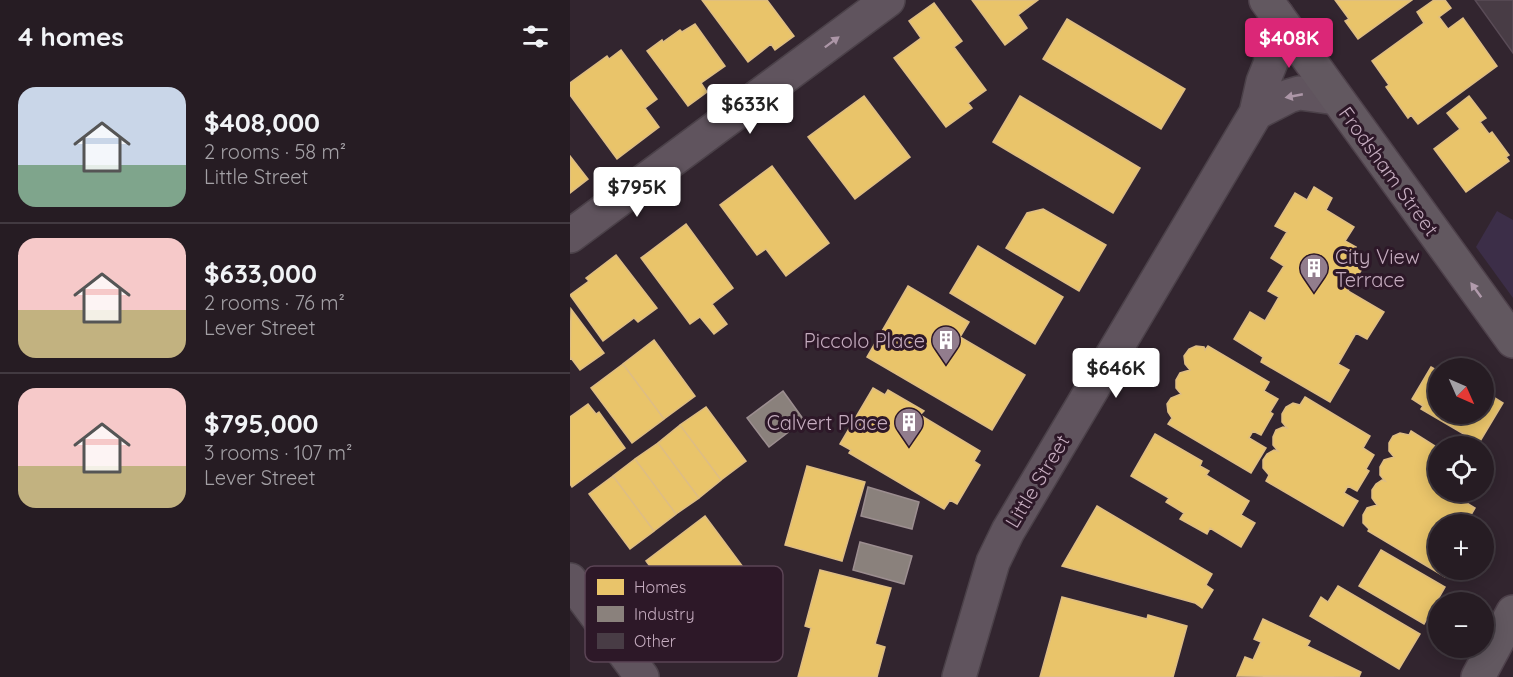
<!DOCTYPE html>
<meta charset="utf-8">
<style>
body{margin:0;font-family:Quicksand,sans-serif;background:#2e252b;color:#f1f3f6;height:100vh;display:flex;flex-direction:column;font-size:22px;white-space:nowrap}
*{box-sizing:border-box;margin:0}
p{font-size:20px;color:#a4a1a6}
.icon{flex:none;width:33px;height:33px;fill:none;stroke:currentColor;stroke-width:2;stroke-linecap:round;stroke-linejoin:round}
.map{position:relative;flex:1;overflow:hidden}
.panel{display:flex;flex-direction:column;background:#261c23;width:570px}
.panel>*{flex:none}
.needle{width:39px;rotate:135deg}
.buttons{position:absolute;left:858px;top:358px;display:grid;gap:12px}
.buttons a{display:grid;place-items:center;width:66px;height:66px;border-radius:50%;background:#261c23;box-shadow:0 3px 15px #0003,0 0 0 2px #423a41;font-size:30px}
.price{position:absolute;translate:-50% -51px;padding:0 14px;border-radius:6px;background:#fff;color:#222;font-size:20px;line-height:39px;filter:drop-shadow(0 2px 3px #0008)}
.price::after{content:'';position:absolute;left:50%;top:36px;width:18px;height:14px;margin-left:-9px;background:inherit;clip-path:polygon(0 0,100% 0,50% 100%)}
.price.selected{background:#db2777;color:#fff}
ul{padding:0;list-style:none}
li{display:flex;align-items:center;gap:18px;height:150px;padding:0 18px}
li+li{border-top:2px solid #423a41}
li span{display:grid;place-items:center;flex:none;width:168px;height:120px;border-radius:18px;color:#555}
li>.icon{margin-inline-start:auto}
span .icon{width:72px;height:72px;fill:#fffc;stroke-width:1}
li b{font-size:26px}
h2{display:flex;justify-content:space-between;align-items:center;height:72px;padding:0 18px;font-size:26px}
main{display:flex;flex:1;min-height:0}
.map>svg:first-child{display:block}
.green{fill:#3c2e48}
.homes{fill:#e9c46a;stroke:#debd84;stroke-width:1.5}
.industry{fill:#8a817c;stroke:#9c8e90;stroke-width:1.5}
.building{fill:#483c45;stroke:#5a4c57;stroke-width:1.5}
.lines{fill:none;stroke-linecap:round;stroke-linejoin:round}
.minor-casing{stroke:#4b4149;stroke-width:36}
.trunk-casing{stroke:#4e414b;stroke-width:36}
.minor{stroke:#60545e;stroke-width:33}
.trunk{stroke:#625860;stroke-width:33}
.oneway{fill:#ac96a7}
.oneway2{fill:#b19bac}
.labels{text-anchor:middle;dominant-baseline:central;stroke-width:6;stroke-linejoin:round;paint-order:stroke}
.street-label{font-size:20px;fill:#c5acbf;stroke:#2d1828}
.poi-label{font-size:20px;fill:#c5acbf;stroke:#2d1828;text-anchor:end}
.key{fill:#2d1828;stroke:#5b4455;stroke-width:1.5}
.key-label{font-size:16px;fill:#c5acbf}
</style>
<main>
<section class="panel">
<h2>4 homes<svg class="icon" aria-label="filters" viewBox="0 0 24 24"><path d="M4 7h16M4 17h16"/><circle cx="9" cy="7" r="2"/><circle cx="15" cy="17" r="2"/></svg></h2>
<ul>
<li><span style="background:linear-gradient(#c9d6e8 65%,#7fa58c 0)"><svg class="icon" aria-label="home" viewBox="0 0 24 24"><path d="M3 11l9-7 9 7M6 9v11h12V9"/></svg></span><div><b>$408,000</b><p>2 rooms · 58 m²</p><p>Little Street</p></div></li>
<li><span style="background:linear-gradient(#f6c9c9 60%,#c2b280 0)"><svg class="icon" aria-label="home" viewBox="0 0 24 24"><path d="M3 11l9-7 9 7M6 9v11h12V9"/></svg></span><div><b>$633,000</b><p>2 rooms · 76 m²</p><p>Lever Street</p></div></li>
<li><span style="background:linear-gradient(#f6c9c9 65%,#c2b280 0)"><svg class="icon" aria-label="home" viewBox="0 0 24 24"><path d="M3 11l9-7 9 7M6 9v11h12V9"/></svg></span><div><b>$795,000</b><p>3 rooms · 107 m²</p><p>Lever Street</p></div></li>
</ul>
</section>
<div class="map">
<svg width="943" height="677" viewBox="0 0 943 677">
<rect width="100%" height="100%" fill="#32252f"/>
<path class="green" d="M927 211 943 220V298L906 247Z"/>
<path class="homes" d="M132 0H197L224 36 205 50 201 44 178 62Z
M402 0H468L448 15 457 28 435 45Z
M765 0H842L788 39 775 21 779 19Z
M864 0H875L881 8 869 17 878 29 893 18 927 66 848 124 841 115 838 118 816 87 819 85 802 61 854 23 847 12Z
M364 3 392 41 384 47 416 90 398 103 402 108 376 127 324 58 351 38 339 21Z
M497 19 615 89 591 129 473 59Z
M125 24 155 66 131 83 137 92 118 106 77 51 92 40 93 42 110 30 112 32Z
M51 50 87 99 75 108 89 127 47 159 0 95V83L37 56 39 59Z
M294 96 340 157 285 199 238 137Z
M450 96 570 168 543 213 423 142Z
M899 96 916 118 910 122 919 134 922 132 939 155 936 157 939 161 896 192 864 149 890 129 877 113Z
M0 156 18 179 0 193Z
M202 166 259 243 216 276 196 249 187 255 150 205Z
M744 187 762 198 756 210 784 227 775 241 786 247 778 261 792 269 778 291 814 312 797 339 786 333 768 364 779 370 760 402 691 362 693 357 664 339 680 312 695 321 709 297 698 291 714 266 701 258 717 232 705 226 725 193 737 200Z
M473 209 536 245 509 291 436 248 457 213Z
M116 224 163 288 142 304 157 324 144 334 130 317 120 324 71 258Z
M408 246 493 297 465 344 380 293Z
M46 255 87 308 68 322 64 318 33 341 0 295 19 281 16 278Z
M338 286 399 322 390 337 455 375 422 430 297 357Z
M1 309 34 353 10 370 1 358 0 359Z
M84 340 125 396 94 419 53 364Z
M626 346 634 347 635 350 638 346 699 382 694 391 708 399 700 412 703 414 691 435 683 431 679 438 696 448 681 473 598 424 602 418 598 412 597 404 601 398 611 394 606 388V380L610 373 620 370 615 364 614 356 619 349Z
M53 364 94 419 62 443 21 388Z
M861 367 868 371V414H914V391L933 403 909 443 851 409 853 406 842 399Z
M303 388 315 395 318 390 354 411 350 415 410 451 404 461 410 465 387 504 380 500 374 509 279 453 281 450 270 444Z
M735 397 800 436 793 448 804 455 796 469 799 471 787 491 778 486 774 493 788 501 773 526 696 481 699 475 693 468V460L697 454 704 450 708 451 703 445V437L706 430 713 427 717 428 712 422V414L716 407 723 403 730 405Z
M18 404 26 414 29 412 55 448 2 487 0 484V417Z
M136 407 176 461 151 480 110 425Z
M110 425 151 480 129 498 88 443Z
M841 431 868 448V492H907L904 498 894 492 890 499 905 508 897 522 901 525H868V570H879L875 577 798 531 799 529 793 523V515L797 508 807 505 802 498V490L806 484 812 480 815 481 810 475V467L814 460 824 457 819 451V443L823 436 830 433 839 435Z
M585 434 632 461 630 466 639 471 636 475 679 501 671 515 685 523 671 547 640 528 637 534 610 519 614 513 596 502 599 498 561 476Z
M88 443 129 498 106 514 65 459Z
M65 459 106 514 84 531 43 476Z
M237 466 295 482 272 561 215 545Z
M43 476 84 531 60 549 19 494Z
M527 506 642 574 636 585 643 590 632 608 625 603 492 566Z
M135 516 176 571 156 586 165 598 125 627 76 561Z
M811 550 875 587 854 624 789 586Z
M250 570 321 588 305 644 315 647 307 677H228L241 628 235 626Z
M768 586 850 634 829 669 740 616 751 597 758 602Z
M492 597 577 619 578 615 617 626 603 677H470Z
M693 619 740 641 737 646 791 672 789 677 667 676 675 657 683 660 691 642 684 639Z"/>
<path class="industry" d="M213 391 234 420 199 447 177 418Z
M298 487 349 502 342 529 291 516Z
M290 542 342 556 334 584 283 570Z"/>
<path class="building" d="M905 0H943V53Z"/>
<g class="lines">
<g class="minor-casing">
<path id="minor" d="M686 113 719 96 729 93 766 98
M0 236 318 0
M0 580 72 677
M389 677 423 562 438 531 686 113 693 82 701 62 700 50 707 15"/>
</g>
<g class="trunk-casing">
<path id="trunk" d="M696 0 943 341
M908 677 943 612"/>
</g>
<use href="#minor" class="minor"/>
<use href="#trunk" class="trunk"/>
</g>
<defs><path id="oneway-solid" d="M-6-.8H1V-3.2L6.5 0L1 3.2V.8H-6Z" transform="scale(1.5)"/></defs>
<g class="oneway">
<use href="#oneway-solid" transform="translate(262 42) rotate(-37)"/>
<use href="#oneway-solid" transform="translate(724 96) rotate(169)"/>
</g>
<use class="oneway2" href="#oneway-solid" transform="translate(906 290) rotate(-126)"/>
<defs>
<g id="building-pin" transform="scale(1.5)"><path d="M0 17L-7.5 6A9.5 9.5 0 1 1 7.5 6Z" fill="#927d8d" stroke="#2d1828"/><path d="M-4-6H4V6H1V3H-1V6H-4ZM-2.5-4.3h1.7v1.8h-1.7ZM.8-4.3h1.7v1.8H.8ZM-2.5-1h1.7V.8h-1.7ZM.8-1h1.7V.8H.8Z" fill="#fff"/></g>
</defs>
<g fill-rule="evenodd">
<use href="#building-pin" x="744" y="268"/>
<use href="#building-pin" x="376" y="340"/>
<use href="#building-pin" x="339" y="422"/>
</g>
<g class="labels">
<g class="street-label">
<text transform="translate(819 171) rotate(54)">Frodsham Street</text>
<text transform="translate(467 481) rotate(-59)">Little Street</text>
</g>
<g class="poi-label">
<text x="765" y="256" text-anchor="start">City View<tspan x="765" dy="23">Terrace</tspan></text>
<text x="355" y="340">Piccolo Place</text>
<text x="318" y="422">Calvert Place</text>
</g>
</g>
<rect x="15" y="566" width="198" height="96" rx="9" class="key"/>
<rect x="27" y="579" width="27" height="16" fill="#e9c46a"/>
<rect x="27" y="606" width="27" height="16" fill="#8a817c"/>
<rect x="27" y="633" width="27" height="16" fill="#483c45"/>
<g class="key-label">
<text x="64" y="593">Homes</text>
<text x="64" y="620">Industry</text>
<text x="64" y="647">Other</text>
</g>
</svg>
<div class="buttons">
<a><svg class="needle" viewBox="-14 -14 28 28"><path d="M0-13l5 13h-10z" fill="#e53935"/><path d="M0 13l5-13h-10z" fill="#a4a1a6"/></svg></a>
<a><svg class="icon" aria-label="locate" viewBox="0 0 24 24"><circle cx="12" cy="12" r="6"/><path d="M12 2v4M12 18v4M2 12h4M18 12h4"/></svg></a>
<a>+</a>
<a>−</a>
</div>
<b class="price selected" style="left:719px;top:69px">$408K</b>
<b class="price" style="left:180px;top:135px">$633K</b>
<b class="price" style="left:67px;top:218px">$795K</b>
<b class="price" style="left:546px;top:399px">$646K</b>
</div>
</main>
